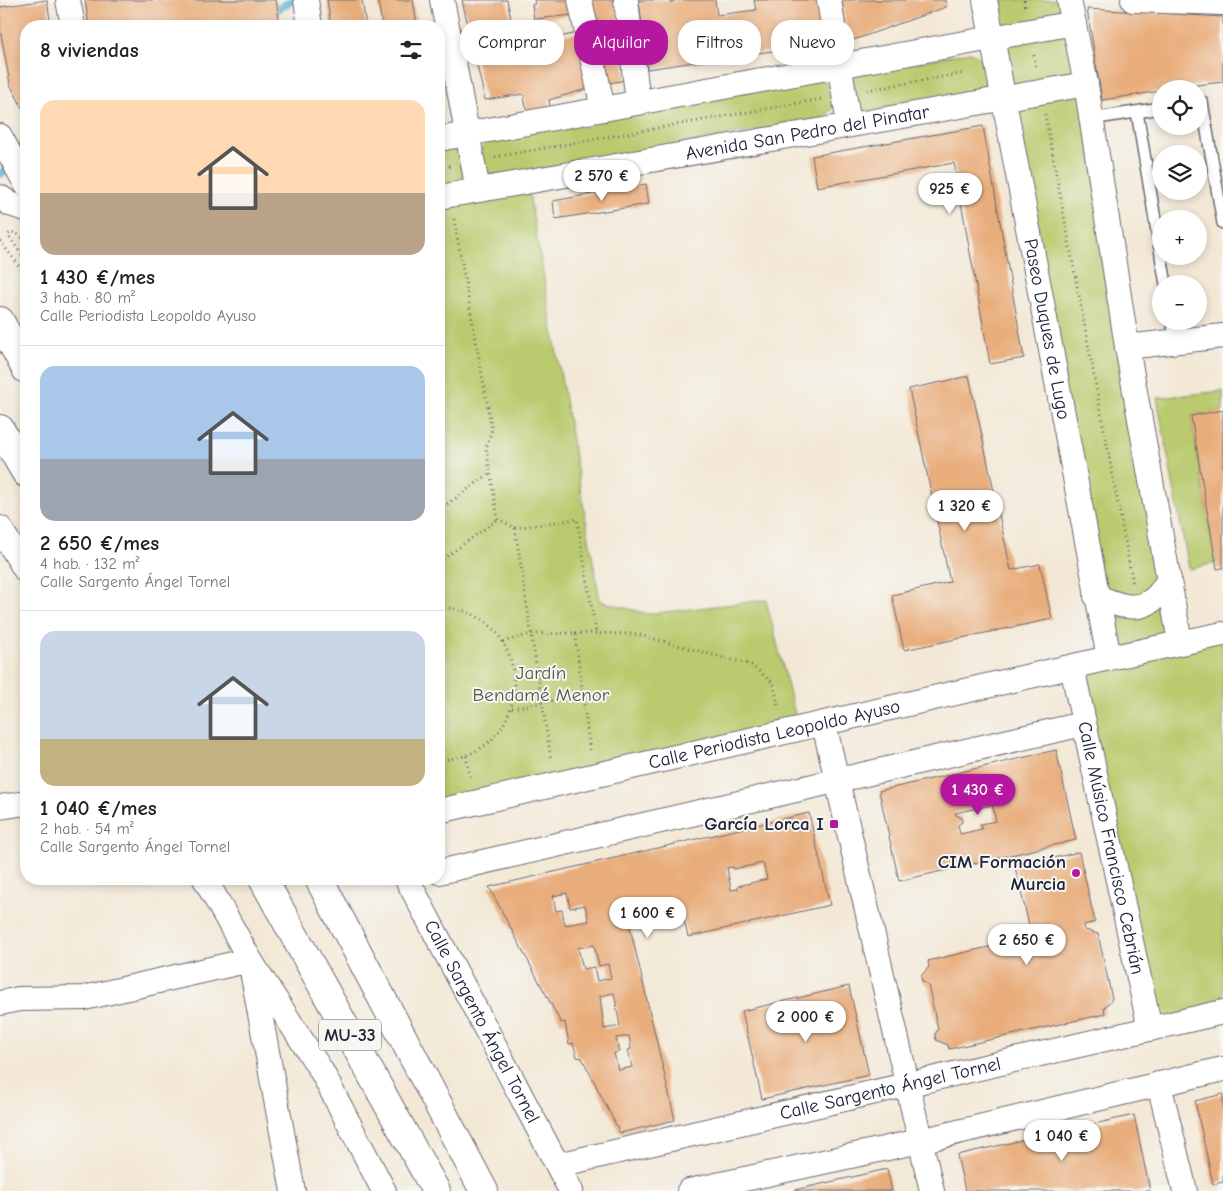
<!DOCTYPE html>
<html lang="es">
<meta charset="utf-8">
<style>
body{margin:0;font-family:"Comic Neue",sans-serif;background:#f6f6f6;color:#222;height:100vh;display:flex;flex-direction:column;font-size:19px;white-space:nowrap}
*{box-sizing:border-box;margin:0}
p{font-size:16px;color:#767676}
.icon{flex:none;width:28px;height:28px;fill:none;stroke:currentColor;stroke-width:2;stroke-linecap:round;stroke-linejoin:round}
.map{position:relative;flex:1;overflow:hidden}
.panel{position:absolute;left:20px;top:20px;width:425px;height:865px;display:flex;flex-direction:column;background:#fff;border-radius:20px;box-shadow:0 2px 8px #0003}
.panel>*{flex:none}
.guide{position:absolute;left:460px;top:20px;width:475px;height:45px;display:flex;gap:10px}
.tools{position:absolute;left:1152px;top:80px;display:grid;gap:10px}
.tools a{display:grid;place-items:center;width:55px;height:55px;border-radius:50%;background:#fff;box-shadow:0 2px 8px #0003;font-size:25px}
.price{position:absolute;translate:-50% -42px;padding:0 11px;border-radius:18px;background:#fff;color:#222;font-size:16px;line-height:32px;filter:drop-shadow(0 1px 2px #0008)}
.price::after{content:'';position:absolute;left:50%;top:30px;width:15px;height:11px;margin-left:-8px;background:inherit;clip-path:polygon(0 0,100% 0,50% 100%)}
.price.selected{background:#b5179e;color:#fff}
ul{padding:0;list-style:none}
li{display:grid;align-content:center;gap:10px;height:265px;padding:0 20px}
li+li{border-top:1px solid #e0e0e0}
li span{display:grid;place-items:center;height:155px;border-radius:15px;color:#555}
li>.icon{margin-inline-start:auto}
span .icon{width:90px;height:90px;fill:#fffc;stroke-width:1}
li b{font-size:21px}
h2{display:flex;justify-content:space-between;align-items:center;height:60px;padding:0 20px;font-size:21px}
.chip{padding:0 18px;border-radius:20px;background:#fff;box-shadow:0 2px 8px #0003;font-size:18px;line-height:45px}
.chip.selected{background:#b5179e;color:#fff}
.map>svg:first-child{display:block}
.green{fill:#b9cb6e;stroke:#6e7654}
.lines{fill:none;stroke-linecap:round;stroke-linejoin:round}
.stream{stroke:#59b0d6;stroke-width:8}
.building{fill:#e9ad7b;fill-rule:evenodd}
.lane-casing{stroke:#6b6771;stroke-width:14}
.street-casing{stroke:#6b6771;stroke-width:26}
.highway-casing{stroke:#6b6771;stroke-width:30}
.path{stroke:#6b6771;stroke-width:3;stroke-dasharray:1 4;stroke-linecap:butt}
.lane{stroke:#fff;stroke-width:11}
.street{stroke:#fff;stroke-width:24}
.highway{stroke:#fff;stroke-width:28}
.poi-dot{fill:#b5179e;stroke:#f6f6f2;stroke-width:2}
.labels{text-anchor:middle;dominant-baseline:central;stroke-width:4;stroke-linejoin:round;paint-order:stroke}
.shield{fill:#f6f6f2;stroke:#626272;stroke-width:1}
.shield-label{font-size:18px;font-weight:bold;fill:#22223b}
.street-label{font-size:19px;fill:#22223b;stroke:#f6f6f2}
.park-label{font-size:19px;fill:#4f554a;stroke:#f6f6f2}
.poi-label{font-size:19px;font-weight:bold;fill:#22223b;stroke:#f6f6f2;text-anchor:end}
</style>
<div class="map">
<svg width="1223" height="1191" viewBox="0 0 1223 1191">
<rect width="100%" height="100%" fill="#f6f6f2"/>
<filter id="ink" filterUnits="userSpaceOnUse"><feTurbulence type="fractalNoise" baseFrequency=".02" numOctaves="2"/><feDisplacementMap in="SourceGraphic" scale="10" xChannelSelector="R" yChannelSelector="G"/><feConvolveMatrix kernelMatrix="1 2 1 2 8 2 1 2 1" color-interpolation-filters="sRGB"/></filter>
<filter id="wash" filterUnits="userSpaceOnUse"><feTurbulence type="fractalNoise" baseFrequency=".0096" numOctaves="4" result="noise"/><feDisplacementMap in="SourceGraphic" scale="20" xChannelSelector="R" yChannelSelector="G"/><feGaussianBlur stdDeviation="1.12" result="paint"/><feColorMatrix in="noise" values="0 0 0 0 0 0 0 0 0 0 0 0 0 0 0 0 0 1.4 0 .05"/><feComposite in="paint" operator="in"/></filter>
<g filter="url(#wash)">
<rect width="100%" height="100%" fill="#f3e8d6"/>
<path class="green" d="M985 0H1069L1180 642 1223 634V1012L1150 1029 1072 667 1108 658Z
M970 52C990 60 993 80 977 94L865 111 858 107 853 79 858 73Z
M817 78C831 83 833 90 835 105L824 119 495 177 483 168 480 152 488 139Z
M445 145C462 151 473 174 454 185 450 188 444 188 439 190V146Z
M527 181 600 601 648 614 766 600 799 730 439 811V197Z
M1223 391V410L1191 416 1216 563 1189 569 1157 398Z"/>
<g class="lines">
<path class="stream" d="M270 14 293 0
M0 174 26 159"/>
</g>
<g id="blocks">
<path class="building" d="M47 0 51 26H26V115L10 84 0 29V7Z
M85 0H276L280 24 268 26H89Z
M327 0H362L366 26H331Z
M378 0H413L417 26H382Z
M462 0H507L517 47 581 32 596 86 549 100 551 112 529 119 523 94 485 100Z
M534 0H571L573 15 534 19 532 5 535 4Z
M586 0H617L626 80 599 85Z
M639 0H670L671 3 676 0H715L717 15 756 10 754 0H820L828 43 647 69Z
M842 0H945L946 7 848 42Z
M1087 9 1223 17V82L1161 89V91L1102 100Z
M983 126 1024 358 990 364 954 163 817 187 812 156Z
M646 184 649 204 555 219 553 201Z
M969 376 1011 570 1040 564 1052 619 904 650 892 595 950 582 909 389Z
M1223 410V568L1217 569 1191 416Z
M1056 750 1076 840 899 881 879 791ZM992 805 996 821 980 824 982 829 960 834 958 825 962 822V818L956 815 955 813Z
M809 813 830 905 688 937 682 911 629 923 675 1120 620 1133 582 1058 577 1057 573 1043 569 1044 565 1022 561 1023 489 887ZM763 863 767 879 738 886V889L731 890 727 868 733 867 734 869ZM567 893 570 908 585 905 589 921 565 925 562 910 556 911 553 896ZM594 945 599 966 608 964 611 978 597 981 594 967 583 969 578 948ZM614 993 620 1026 604 1029 600 996ZM629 1036 631 1049 628 1050 632 1067 618 1070 614 1053 619 1052 616 1038Z
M1079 852 1095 922 1084 925 1085 930 1098 934 1112 999 1104 1008 1105 1014 949 1049 948 1045 936 1040 935 1034 938 1029 928 985 922 981 921 976 929 967 928 961 1032 937 1015 867Z
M849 986 869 1075 762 1099 742 1011Z
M1223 1094V1182L1213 1184 1195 1101Z
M1134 1115 1150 1191H965L957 1155Z
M887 1169 892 1191H795V1190Z"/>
</g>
</g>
<g filter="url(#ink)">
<use href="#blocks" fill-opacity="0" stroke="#6b6771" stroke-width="1"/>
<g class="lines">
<g class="lane-casing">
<path id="lane" d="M1199 102H1202L1223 223
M1137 112 1161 255
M1091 119 1161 108
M1161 256 1166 284
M1172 321 1176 341"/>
</g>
<g class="street-casing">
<g id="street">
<path d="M68 0 73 26"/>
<path d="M306 0 310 26"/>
<path d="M442 0 478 190"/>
<path d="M580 0 603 109"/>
<path d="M626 0 638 103"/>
<path d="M829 0 849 125"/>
<path id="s1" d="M985 0 1109 658"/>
<path d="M1069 0 1086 84 1127 347 1180 642"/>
<path d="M1133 0 1223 3"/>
<path d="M0 136 26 184"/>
<path d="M439 139 1074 23"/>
<path d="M0 197 10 204 26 209"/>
<path id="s2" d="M439 197 1086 84"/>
<path d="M1127 347 1223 336"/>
<path d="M0 528 26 571"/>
<path d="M1096 596C1114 604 1137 614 1155 598 1161 593 1165 585 1169 579"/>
<path id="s3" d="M1072 667 1150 1029"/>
<path d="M824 724 932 1191"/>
<path d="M0 807 26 803"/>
<path id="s4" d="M439 811 1109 658 1223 634"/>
<path d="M439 872 1083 724"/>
<path d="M205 879 250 960 322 1072 384 1191"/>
<path id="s5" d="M407 879 571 1191"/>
<path d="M0 1003 19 999 84 998 250 960 293 1191"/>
<path d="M1159 1084 1185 1191"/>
<path id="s6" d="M558 1165 1223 1012"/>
<path d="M689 1191 920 1141 1223 1069"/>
</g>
</g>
<g class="highway-casing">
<path id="highway" d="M0 321 26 369
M0 429 26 473
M263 879 436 1191
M319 879 484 1191"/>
</g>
<path class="path" d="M1024 0 1025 9
M1034 55 1036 68
M867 90 965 73
M1045 114 1133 584
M495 157 821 99
M439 168 450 166
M454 219 492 430 486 448 498 519 515 528 551 760
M0 241 26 275
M26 241 16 233 11 232 8 235 26 260
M439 510 489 474
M515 528 577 519 596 633
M439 562 498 519
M439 608C535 605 543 757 439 760
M575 633 636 634 751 665 773 683 779 709
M503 642 531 634 575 633 590 752
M512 708 583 695
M466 756 471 780"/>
<use href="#lane" class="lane"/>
<use href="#street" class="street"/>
<use href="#highway" class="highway"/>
</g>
</g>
<g class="poi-dot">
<rect x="829" y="819" width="10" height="10" rx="2.5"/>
<circle cx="1076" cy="873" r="5"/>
</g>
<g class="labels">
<rect class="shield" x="319" y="1019.5" width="62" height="31" rx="4"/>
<g class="shield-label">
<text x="350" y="1035">MU-33</text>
</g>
<g class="street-label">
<text stroke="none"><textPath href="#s2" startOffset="374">Avenida San Pedro del Pinatar</textPath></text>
<text stroke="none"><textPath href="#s1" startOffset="335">Paseo Duques de Lugo</textPath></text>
<text stroke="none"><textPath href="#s4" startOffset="344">Calle Periodista Leopoldo Ayuso</textPath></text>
<text stroke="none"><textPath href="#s3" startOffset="185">Calle Músico Francisco Cebrián</textPath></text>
<text stroke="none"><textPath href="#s5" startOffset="161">Calle Sargento Ángel Tornel</textPath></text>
<text stroke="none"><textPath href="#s6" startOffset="341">Calle Sargento Ángel Tornel</textPath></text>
</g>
<g class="park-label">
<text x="541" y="673">Jardín<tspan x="541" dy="22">Bendamé Menor</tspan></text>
</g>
<g class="poi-label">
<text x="824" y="824">García Lorca I</text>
<text x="1066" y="862">CIM Formación<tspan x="1066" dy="22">Murcia</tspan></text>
</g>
</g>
</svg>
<div class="tools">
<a><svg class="icon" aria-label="locate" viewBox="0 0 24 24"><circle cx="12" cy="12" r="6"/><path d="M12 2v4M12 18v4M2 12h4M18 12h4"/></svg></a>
<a><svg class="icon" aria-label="layers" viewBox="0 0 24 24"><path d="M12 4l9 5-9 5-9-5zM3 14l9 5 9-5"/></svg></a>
<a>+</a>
<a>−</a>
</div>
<b class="price" style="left:602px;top:202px">2 570 €</b>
<b class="price" style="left:950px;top:215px">925 €</b>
<b class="price" style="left:965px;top:532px">1 320 €</b>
<b class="price selected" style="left:978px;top:816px">1 430 €</b>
<b class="price" style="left:648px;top:939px">1 600 €</b>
<b class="price" style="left:1027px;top:966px">2 650 €</b>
<b class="price" style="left:806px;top:1043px">2 000 €</b>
<b class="price" style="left:1062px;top:1162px">1 040 €</b>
<div class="guide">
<a class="chip">Comprar</a>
<a class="chip selected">Alquilar</a>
<a class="chip">Filtros</a>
<a class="chip">Nuevo</a>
</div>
<section class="panel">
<h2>8 viviendas<svg class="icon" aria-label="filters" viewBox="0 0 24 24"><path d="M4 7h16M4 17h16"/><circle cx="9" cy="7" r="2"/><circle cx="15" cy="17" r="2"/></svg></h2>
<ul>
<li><span style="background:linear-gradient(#ffd9b3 60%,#b9a48a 0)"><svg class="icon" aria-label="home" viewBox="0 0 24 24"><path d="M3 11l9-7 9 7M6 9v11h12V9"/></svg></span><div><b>1 430 €/mes</b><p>3 hab. · 80 m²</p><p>Calle Periodista Leopoldo Ayuso</p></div></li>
<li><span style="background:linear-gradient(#a9c7e8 60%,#9aa5b1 0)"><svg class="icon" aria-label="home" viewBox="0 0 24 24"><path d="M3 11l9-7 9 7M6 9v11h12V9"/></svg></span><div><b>2 650 €/mes</b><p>4 hab. · 132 m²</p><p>Calle Sargento Ángel Tornel</p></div></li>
<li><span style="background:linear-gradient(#c9d6e8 70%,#c2b280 0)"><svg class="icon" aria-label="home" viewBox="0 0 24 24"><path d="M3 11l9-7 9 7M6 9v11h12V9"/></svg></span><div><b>1 040 €/mes</b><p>2 hab. · 54 m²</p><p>Calle Sargento Ángel Tornel</p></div></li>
</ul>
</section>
</div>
